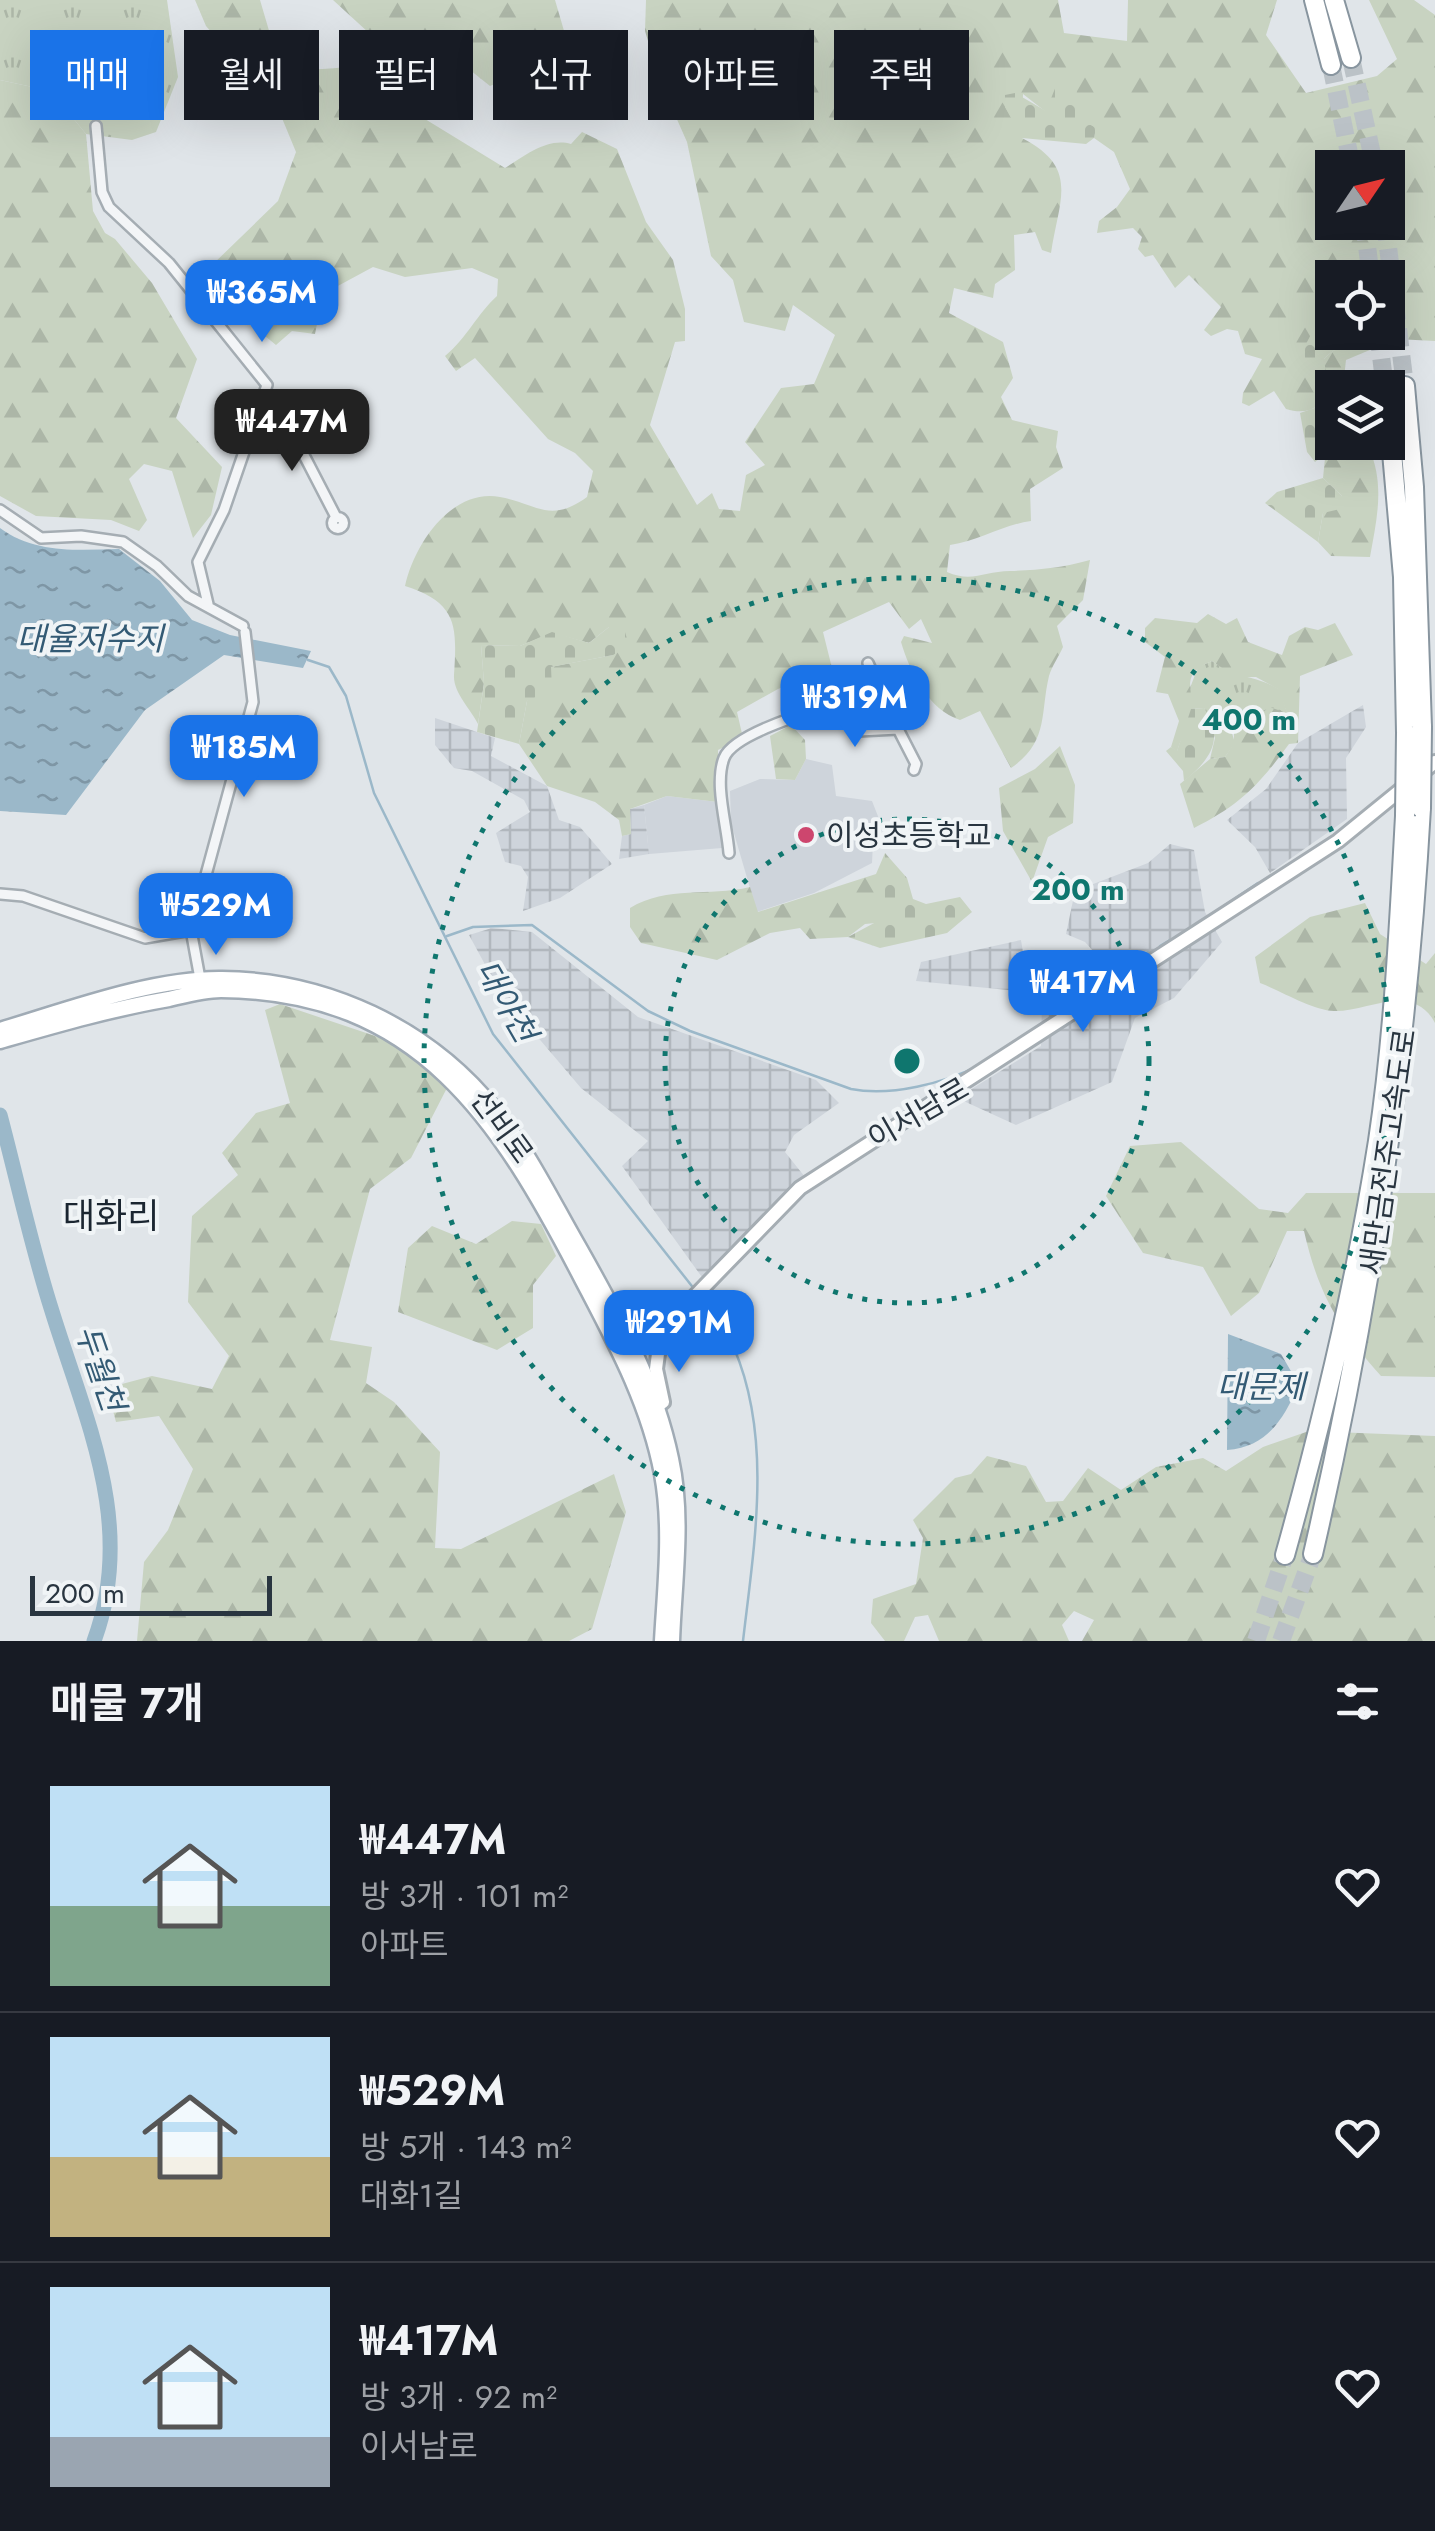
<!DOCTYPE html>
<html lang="ko">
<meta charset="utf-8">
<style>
body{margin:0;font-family:Jost,"Noto Sans KR",sans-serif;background:#20242c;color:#f1f3f6;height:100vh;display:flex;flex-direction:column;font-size:38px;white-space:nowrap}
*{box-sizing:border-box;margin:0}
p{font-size:32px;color:#9ea1a6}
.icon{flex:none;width:55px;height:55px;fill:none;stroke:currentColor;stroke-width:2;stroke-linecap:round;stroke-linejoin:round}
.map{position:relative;height:1641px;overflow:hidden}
.side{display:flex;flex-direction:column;background:#171b24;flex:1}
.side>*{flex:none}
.hud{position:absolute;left:30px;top:30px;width:1375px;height:90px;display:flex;gap:20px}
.needle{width:65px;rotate:55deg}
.fabs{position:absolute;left:1315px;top:150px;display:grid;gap:20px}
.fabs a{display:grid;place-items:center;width:90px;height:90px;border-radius:0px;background:#171b24;box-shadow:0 10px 40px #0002;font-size:50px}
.scale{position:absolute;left:30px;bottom:25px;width:242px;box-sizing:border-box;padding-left:10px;border:5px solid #293540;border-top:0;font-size:28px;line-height:35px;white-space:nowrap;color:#293540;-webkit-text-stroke:8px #f0f4f6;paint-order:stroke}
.price{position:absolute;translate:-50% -85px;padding:0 22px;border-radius:20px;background:#1a73e8;color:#fff;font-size:32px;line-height:65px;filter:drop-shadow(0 2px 5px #0008)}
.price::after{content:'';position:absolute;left:50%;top:60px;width:30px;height:22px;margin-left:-15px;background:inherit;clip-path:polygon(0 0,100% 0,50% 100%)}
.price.selected{background:#222;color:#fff}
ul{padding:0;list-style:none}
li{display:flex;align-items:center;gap:30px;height:250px;padding:0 50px}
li+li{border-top:2px solid #363941}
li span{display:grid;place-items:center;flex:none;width:280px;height:200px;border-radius:0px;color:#555}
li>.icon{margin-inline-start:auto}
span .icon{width:120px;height:120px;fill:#fffc;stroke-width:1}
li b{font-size:42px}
h2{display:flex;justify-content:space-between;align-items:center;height:120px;padding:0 50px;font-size:42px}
.tag{padding:0 35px;border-radius:0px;background:#171b24;box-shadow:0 10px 40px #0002;font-size:35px;line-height:90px}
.tag.selected{background:#1a73e8;color:#fff}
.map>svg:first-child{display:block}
.built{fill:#ced4db}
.industrial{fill:url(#industrial-grid)}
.grass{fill:url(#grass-tufts)}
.forest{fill:url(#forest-firs);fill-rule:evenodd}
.cemetery{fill:url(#cemetery-stones)}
.water{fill:url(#water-ripples)}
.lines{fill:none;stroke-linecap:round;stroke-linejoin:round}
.stream{stroke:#9bb8c9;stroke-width:2.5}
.river{stroke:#9bb8c9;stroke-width:15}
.highway-tunnel{stroke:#bbc2c7;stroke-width:18;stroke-dasharray:18 9;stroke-linecap:butt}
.street-casing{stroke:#a5adb3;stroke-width:14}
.secondary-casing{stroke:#a5adb3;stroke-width:18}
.primary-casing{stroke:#a0abb5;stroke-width:19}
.highway-casing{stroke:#88959f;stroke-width:22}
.street{stroke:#f3f5f7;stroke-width:9}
.secondary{stroke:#fff;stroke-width:12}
.primary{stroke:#fff;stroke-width:14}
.highway{stroke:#fff;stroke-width:18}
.highway-bridge-casing{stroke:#88959f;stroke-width:22;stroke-linecap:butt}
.highway-bridge{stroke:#fff;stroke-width:18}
.ring{fill:none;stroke:#0f766e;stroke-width:5;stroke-dasharray:5 10}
.poi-dot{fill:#cd466e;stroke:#f0f4f6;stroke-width:4}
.labels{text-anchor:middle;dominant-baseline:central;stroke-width:8;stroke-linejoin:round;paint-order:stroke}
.poi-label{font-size:30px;fill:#293540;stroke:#f0f4f6;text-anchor:start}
.street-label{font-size:30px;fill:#293540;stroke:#f0f4f6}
.water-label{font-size:32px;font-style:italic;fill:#335a74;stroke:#f0f4f6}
.quarter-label{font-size:35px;fill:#1b2631;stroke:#f0f4f6}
.centre{fill:#0f766e;stroke:#f0f4f6;stroke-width:5}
.ring-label{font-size:30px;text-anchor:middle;font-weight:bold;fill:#0f766e;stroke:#f0f4f6;stroke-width:8;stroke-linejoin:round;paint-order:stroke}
</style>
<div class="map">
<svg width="1435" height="1641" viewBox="0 0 1435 1641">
<defs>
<pattern id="industrial-grid" width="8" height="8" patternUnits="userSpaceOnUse" patternTransform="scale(2.5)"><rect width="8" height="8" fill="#ced4db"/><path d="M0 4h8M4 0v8" fill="none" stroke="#b1b7bd"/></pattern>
<pattern id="grass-tufts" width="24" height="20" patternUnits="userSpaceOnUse" patternTransform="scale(2.5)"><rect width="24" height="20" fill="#c8d3c1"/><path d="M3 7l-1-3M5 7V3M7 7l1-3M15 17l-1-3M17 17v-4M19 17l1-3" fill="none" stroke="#acb6a7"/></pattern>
<pattern id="forest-firs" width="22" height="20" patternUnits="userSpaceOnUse" patternTransform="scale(2.5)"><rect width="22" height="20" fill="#c8d3c1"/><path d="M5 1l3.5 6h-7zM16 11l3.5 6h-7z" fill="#acb6a7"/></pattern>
<pattern id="cemetery-stones" width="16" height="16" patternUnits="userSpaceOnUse" patternTransform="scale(2.5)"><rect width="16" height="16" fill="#c8d3c1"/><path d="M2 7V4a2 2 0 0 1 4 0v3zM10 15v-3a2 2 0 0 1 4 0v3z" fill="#acb6a7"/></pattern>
<pattern id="water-ripples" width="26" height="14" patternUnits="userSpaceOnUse" patternTransform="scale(2.5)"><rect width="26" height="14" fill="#9bb8c9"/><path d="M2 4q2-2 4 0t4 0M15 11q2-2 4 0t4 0" fill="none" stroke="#7e96a5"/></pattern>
</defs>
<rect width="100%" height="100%" fill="#e0e5e9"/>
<path class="built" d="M806 759 832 765 836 796 872 801 883 829 873 841 872 863 814 893 757 912 731 823 730 791 760 779 795 780Z
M667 796 718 802 722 848 649 854 644 805Z"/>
<path class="industrial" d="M1363 705 1366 727 1346 758 1347 819 1270 873 1255 847 1227 820 1266 789 1298 743Z
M435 718 495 738 491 756 547 786 559 820 580 827 612 864 560 898 523 911 528 877 521 866 505 862 496 833 530 812 524 800 472 771 454 768 435 745Z
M644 805 649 854 619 859 622 836 631 834 630 809Z
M1170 844 1194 850 1205 912 1222 942 1174 998 1135 1018 1112 1082 1016 1125 957 1098 1041 1046 1042 1002 1065 995 1073 1009 1116 977 1085 942 1066 934 1075 891 1148 863Z
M492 928 532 932 638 1017 816 1080 839 1103 794 1135 785 1152 805 1177 704 1280 622 1166 648 1141 581 1088 501 994 469 935Z
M1021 940 1028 982 1018 991 916 981 921 962Z"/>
<path class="grass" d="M0 0H167L178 77 156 132 132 140 86 134 51 91 0 80Z
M1212 661C1239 680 1252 674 1279 689L1288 715 1231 730 1235 743 1225 757 1210 759 1215 738 1204 708 1191 709 1187 696 1198 667Z"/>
<path class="forest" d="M195 0H260L280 68C322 71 362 69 402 53L397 35 369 33 333 0H555L567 41H550L543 65 490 86 465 66 437 84 425 119 505 168C524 156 548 137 571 144L582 132 617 149 646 222 673 260 685 309V341L675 342 650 425 697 505 712 493 719 509 740 511 746 475 765 465 745 442 781 388 814 384 835 335 793 305 785 331 744 322 733 280 711 256 687 142 660 81 645 31 646 0H1058L1064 33 1127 41 1128 0H1277L1266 35 1306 93 1377 76 1397 59 1369 0H1414L1435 15V341L1396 339 1346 360 1343 387 1332 388C1323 407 1308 416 1286 409L1274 391 1249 406 1242 403 1243 393 1262 359 1245 354 1238 331 1227 329 1211 336 1204 330 1221 307 1189 275 1175 288 1153 255 1145 257 1138 249 1142 237 1133 228 1097 233 1099 221 1117 207 1130 189 1114 152 1094 138 1095 128 1046 112 1023 94 1022 138C1080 168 1059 199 1051 253L1042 250 1035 232 1014 235 1015 270 995 284 993 298 954 288 949 313 1003 342 1013 378 1001 397 1012 420 1058 431 1056 447 1063 468 1030 489 1031 521C1002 525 979 541 950 545L947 572C972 583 985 571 1010 571 1039 570 1061 568 1090 560L1083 600 1057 626 1063 647C1059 656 1052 666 1049 676 1040 714 1049 742 1011 768L980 711 960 720C929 710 910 673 901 642L904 636 932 643 921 619 909 629 889 602 823 632 832 668 778 689 737 712 743 738 718 750V802L667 796 630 809 631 834 622 836 619 820 595 802 547 786 519 744 527 701 550 667 613 655 609 627 589 643 552 633 520 646 481 645 484 683 478 724C471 709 453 693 454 675 457 626 458 603 405 586 414 545 451 488 500 497 537 504 550 524 587 497L593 471 575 453 548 439 475 358 456 371 445 356C467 338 477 314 497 296L498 279 472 268 405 277 373 267 323 294 315 334 292 331 276 345C248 323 226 301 207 270L278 201 296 152 279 111 270 100 223 102C209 82 212 63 219 41L206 26ZM1332 168H1388V222H1332ZM1332 278H1388V332L1360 333C1349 345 1335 346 1324 359V310L1332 305Z
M0 80 51 91 86 134 93 211 105 233 115 239 152 283 197 359 176 418 222 467 211 515 193 538 172 471 144 464 129 479 147 520 139 531 111 520 36 516 0 496Z
M1339 444 1369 448C1385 485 1377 518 1370 557L1331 556 1318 542 1323 513 1342 496 1323 478 1325 458Z
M1208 614 1226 624 1237 618 1248 642 1282 655 1289 636 1305 627 1318 630 1335 623 1353 655 1300 676 1298 743 1289 744C1259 785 1240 805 1194 828L1180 784 1210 759 1225 757 1234 743V722L1250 724 1269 707 1287 713 1278 689 1256 677H1235L1212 661C1178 675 1195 689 1191 714 1189 727 1180 739 1177 752L1171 747 1179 721 1168 694 1156 692 1165 657 1145 642V628L1155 618 1197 623Z
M791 725 805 740 806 759 795 780 776 779 770 736Z
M1060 746 1075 785 1073 823 1048 837 1032 882 1003 831 999 788 1035 769Z
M876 874V923L865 924 848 937 810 939 800 928 770 933 717 960 641 943 630 927V908C668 885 708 897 750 887L758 912Z
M1365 903 1380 934 1426 964 1435 953V1023C1413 981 1367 1012 1334 1011 1312 1010 1281 991 1260 983L1255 957 1310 917Z
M280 1004 390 1041 448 1086 411 1158 370 1189 330 1340 372 1347 366 1383 394 1402 440 1452 435 1548 461 1549 614 1474 626 1512 592 1629 569 1641H137L144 1562 168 1530 193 1469 159 1416 116 1422 107 1388 152 1376 212 1389 229 1356 188 1302 192 1216 238 1175 222 1153 256 1113 290 1103 265 1010Z
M1181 1142 1259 1209 1288 1213 1306 1193H1435V1377L1381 1376C1339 1329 1318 1293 1304 1231H1287L1259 1293 1231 1316 1203 1267 1143 1253 1106 1196 1130 1146Z
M512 1221 541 1224 556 1256 533 1285V1328L497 1350 398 1312 408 1248 432 1226 476 1244Z
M1309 1431 1435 1436V1641H1082L1094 1620 1074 1611 1062 1625 1069 1641H939L928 1615 915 1617 904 1641H885L871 1623 873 1599 916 1584 923 1538 913 1520 955 1478 971 1474 987 1456 1026 1466 1046 1502 1063 1501 1088 1468 1121 1490 1156 1467 1203 1458 1226 1471 1263 1447Z"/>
<path class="cemetery" d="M1060 76 1077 86 1075 116 1096 128 1094 138 1086 144 1022 138 1005 107V95L1015 93 1046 111Z
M1332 305V332L1360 333C1350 345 1335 346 1324 359L1327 381 1319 386 1299 357 1324 310Z
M1332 391V442L1366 443 1369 448 1339 444 1315 462 1307 452 1300 413 1323 405Z
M1323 478 1342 496 1340 509 1323 513 1318 542 1265 503 1277 492Z
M609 627 624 629 629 645 613 655 551 667 552 690 527 701 519 744 477 732 484 683 481 645 520 646 552 632 589 643Z
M1204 708C1226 739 1209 761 1184 781L1183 771 1166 751 1171 747 1177 751 1191 709Z
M885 853 907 878 913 899 926 904 960 897 972 912 947 933 880 948 848 937 876 922V874Z"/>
<path class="water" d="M0 528C35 554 78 550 119 549L160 581 192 620 230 635 311 651 303 668 224 655 145 710 66 815 0 811Z
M1228 1334 1281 1354 1299 1385C1283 1419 1268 1447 1227 1450Z"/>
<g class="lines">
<path class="stream" d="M308 660 329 667 346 696 374 793 493 1034 695 1290
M1206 918 1258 883
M447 936 473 927 532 925 648 1011 690 1031 851 1089C891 1097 944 1083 980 1065
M1160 946 1170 940
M1124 965 1148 952
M1047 1021C1070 1004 1087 984 1112 971
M699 1297C710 1313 726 1330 734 1348 773 1439 754 1546 743 1641"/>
<path class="river" d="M0 1115C17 1179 31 1245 51 1308 85 1419 137 1524 94 1641"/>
<path class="highway-tunnel" d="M1351 58 1375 168
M1331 65 1352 168
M1364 222 1371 278
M1385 222 1405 386
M1378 332 1385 388
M1256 1641 1285 1555
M1281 1641 1313 1554"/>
<g class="street-casing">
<path id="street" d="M96 126 102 192 109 207 169 263 267 385 224 510 198 562 208 604
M257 420 292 432 336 517
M0 510 41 538 81 536 123 542 157 566 188 596 243 626
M332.5 523a5.5 5.5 0 1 1 11 0a5.5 5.5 0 1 1-11 0Z
M849 700 859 731 898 729 916 764 914 770
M729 853C727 825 714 784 724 758 735 729 845 701 875 694L878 685 868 663
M0 894 23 896 145 938 191 930
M201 984 191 930 253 702 245 632"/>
</g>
<g class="secondary-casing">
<path id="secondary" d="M626 1357 661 1331 800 1188 1338 841 1435 762
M657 1406 663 1402 656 1369 661 1331"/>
</g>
<g class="primary-casing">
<path id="primary" d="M0 1030C67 1010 152 978 222 979 326 980 428 1027 494 1109 529 1152 553 1203 581 1251 619 1319 655 1382 671 1459 684 1518 674 1582 672 1641
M0 1041C56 1025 111 1009 169 999 186 995 204 990 221 990 420 991 500 1121 582 1279 615 1342 649 1404 662 1474 672 1528 665 1587 662 1641
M622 1310 639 1328 661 1331"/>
</g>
<g class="highway-casing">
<path id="highway" d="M1314 0 1331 65
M1334 0 1351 58
M1405 386 1414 487 1422 727
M1388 407 1403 577 1406 733
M1313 1554C1370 1307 1407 1061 1421 808
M1285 1555C1323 1419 1356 1282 1378 1141 1394 1034 1399 925 1405 816"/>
</g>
<use href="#street" class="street"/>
<use href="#secondary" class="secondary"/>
<use href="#primary" class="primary"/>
<use href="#highway" class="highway"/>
<g class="highway-bridge-casing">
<path id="highway-bridge" d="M1421 808 1422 727
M1405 816 1406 733"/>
</g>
<use href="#highway-bridge" class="highway-bridge"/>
</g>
<g class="ring">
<circle cx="907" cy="1061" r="242"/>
<circle cx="907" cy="1061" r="483"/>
</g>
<circle class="poi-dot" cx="806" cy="835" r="10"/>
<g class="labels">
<g class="poi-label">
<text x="826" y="835">이성초등학교</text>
</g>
<g class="street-label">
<text transform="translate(918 1113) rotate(-30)">이서남로</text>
<text transform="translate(502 1126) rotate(54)">선비로</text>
<text transform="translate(1388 1152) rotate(-82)">새만금전주고속도로</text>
</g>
<g class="water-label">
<text x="90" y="639">대율저수지</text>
<text transform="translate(506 1001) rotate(60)">대야천</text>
<text transform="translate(100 1368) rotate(71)">두월천</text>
<text x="1261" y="1387">대문제</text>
</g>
<g class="quarter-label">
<text x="111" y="1216">대화리</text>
</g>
</g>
<circle cx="907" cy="1061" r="15" class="centre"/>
<g class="ring-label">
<text x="1249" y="730">400 m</text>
<text x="1078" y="900">200 m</text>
</g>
</svg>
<div class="fabs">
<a><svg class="needle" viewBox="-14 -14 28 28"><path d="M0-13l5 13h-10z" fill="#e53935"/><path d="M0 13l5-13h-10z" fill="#9ea1a6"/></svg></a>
<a><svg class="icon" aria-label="locate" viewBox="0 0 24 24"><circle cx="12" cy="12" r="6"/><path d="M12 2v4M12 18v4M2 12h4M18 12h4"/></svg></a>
<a><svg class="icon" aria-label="layers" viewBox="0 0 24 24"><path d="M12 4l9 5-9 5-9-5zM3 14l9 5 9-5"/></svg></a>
</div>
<div class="scale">200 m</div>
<b class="price" style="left:262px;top:345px">₩365M</b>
<b class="price selected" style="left:292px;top:474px">₩447M</b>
<b class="price" style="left:855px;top:750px">₩319M</b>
<b class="price" style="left:244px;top:800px">₩185M</b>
<b class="price" style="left:216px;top:958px">₩529M</b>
<b class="price" style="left:1083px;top:1035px">₩417M</b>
<b class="price" style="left:679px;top:1375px">₩291M</b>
<div class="hud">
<a class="tag selected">매매</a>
<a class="tag">월세</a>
<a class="tag">필터</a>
<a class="tag">신규</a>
<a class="tag">아파트</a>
<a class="tag">주택</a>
</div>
</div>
<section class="side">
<h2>매물 7개<svg class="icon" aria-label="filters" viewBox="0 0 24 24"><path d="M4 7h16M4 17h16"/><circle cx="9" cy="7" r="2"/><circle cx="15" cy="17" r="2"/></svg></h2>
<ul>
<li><span style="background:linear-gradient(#bfe0f5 60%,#7fa58c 0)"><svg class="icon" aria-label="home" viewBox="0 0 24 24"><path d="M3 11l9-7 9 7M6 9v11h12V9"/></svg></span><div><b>₩447M</b><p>방 3개 · 101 m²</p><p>아파트</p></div><svg class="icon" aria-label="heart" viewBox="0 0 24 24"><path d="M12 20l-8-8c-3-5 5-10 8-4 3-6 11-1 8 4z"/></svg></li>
<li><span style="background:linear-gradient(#bfe0f5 60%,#c2b280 0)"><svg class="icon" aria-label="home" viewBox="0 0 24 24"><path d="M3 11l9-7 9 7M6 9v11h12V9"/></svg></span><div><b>₩529M</b><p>방 5개 · 143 m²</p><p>대화1길</p></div><svg class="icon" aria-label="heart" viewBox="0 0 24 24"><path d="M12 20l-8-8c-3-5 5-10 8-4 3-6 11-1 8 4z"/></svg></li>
<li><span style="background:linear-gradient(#bfe0f5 75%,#9aa5b1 0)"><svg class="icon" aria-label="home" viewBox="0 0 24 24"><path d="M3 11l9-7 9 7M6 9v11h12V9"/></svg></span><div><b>₩417M</b><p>방 3개 · 92 m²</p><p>이서남로</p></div><svg class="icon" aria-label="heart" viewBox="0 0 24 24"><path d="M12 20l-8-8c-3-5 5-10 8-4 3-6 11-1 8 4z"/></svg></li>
</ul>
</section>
